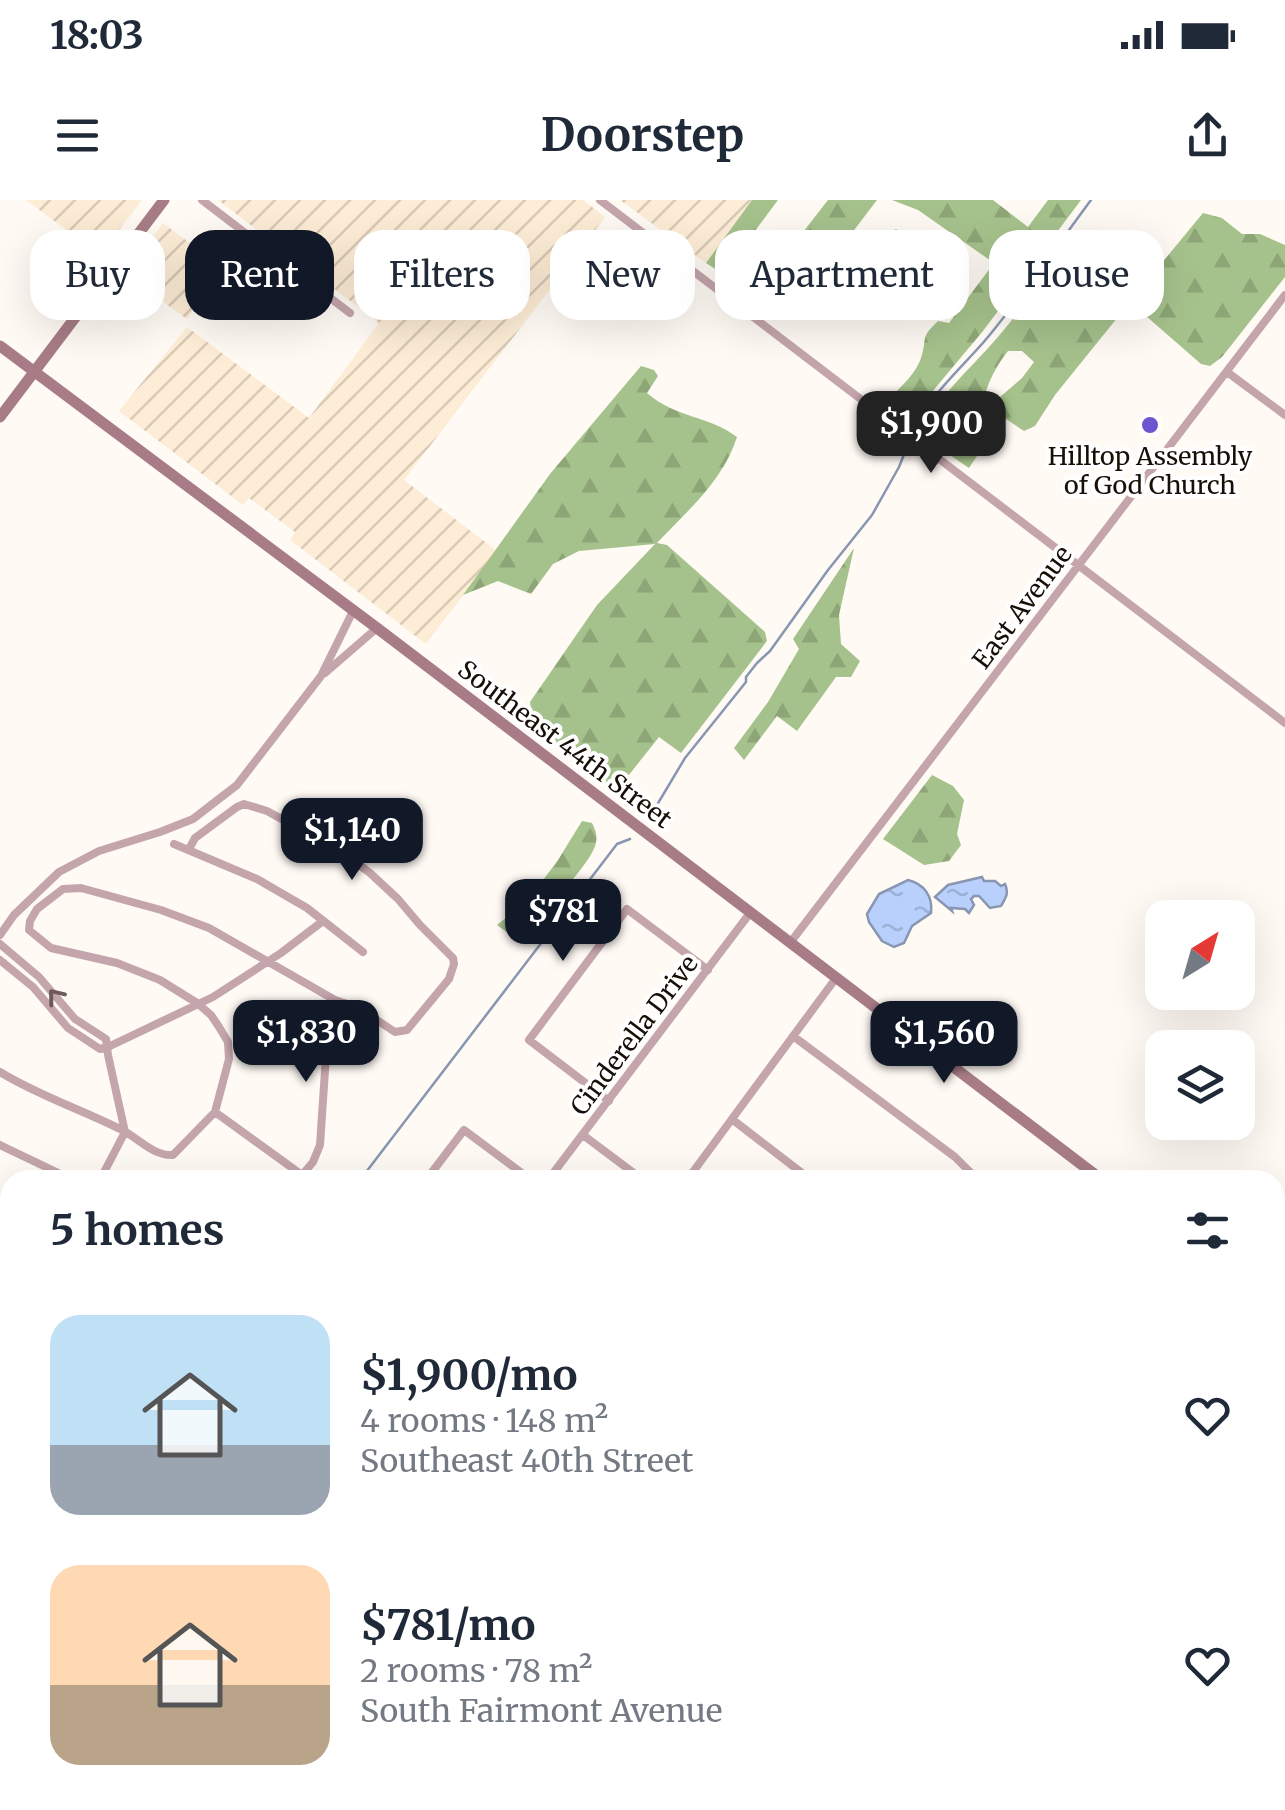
<!DOCTYPE html>
<meta charset="utf-8">
<style>
body{margin:0;font-family:Merriweather,serif;background:#f6f6f7;color:#1f2937;height:100vh;display:flex;flex-direction:column;font-size:38px;white-space:nowrap}
*{box-sizing:border-box;margin:0}
p{font-size:32px;color:#747a83}
.icon{flex:none;width:55px;height:55px;fill:none;stroke:currentColor;stroke-width:2;stroke-linecap:round;stroke-linejoin:round}
.map{position:relative;flex:1;overflow:hidden}
.details{position:absolute;left:0px;top:970px;width:1285px;height:640px;display:flex;flex-direction:column;background:#fff;border-radius:30px 30px 0 0;box-shadow:0 10px 40px #0002}
.details>*{flex:none}
.top-card{position:absolute;left:30px;top:30px;width:1225px;height:90px;display:flex;gap:20px}
.needle{width:65px;rotate:37deg}
.buttons{position:absolute;left:1145px;top:700px;display:grid;gap:20px}
.buttons a{display:grid;place-items:center;width:110px;height:110px;border-radius:20px;background:#fff;box-shadow:0 10px 40px #0002;font-size:50px}
.price{position:absolute;translate:-50% -85px;padding:0 22px;border-radius:20px;background:#111827;color:#fff;font-size:32px;line-height:65px;filter:drop-shadow(0 2px 5px #0008)}
.price::after{content:'';position:absolute;left:50%;top:60px;width:30px;height:22px;margin-left:-15px;background:inherit;clip-path:polygon(0 0,100% 0,50% 100%)}
.price.selected{background:#222;color:#fff}
ul{padding:0;list-style:none}
li{display:flex;align-items:center;gap:30px;height:250px;padding:0 50px}
li span{display:grid;place-items:center;flex:none;width:280px;height:200px;border-radius:30px;color:#555}
li>.icon{margin-inline-start:auto}
span .icon{width:120px;height:120px;fill:#fffc;stroke-width:1}
li b{font-size:42px}
h2{display:flex;justify-content:space-between;align-items:center;height:120px;padding:0 50px;font-size:42px}
.pill{padding:0 35px;border-radius:30px;background:#fff;box-shadow:0 10px 40px #0002;font-size:35px;line-height:90px}
.pill.selected{background:#111827;color:#fff}
.status{display:flex;justify-content:space-between;align-items:center;height:70px;padding:0 50px;background:#fff;direction:ltr}
.status svg{height:28px;fill:currentColor}
header{display:flex;justify-content:space-between;align-items:center;height:130px;padding:0 50px;background:#fff;font-size:45px;font-weight:700}
.map>svg:first-child{display:block}
.built{fill:#feedd6}
.industrial{fill:url(#industrial-furrows)}
.forest{fill:url(#forest-firs)}
.water{fill:url(#water-ripples);stroke:#8896b1;stroke-width:2.5}
.lines{fill:none;stroke-linecap:round;stroke-linejoin:round}
.stream{stroke:#8896b1;stroke-width:2.5}
.street{stroke:#c4a5ac;stroke-width:8}
.secondary{stroke:#a77c86;stroke-width:11}
.oneway{stroke:#6e5a58}
.poi-dot{fill:#6e54ce;stroke:#fff;stroke-width:4}
.labels{text-anchor:middle;dominant-baseline:central;stroke-width:8;stroke-linejoin:round;paint-order:stroke}
.poi-label{font-size:25px;fill:#170f05;stroke:#fff}
.street-label{font-size:25px;fill:#170f05;stroke:#fff}
</style>
<div class="status"><b>18:03</b><svg viewBox="0 0 49 12"><path d="M0 12V9h3v3zM5 12V6h3v6zM10 12V3h3v9zM15 12V0h3v12zM26 1h20v11H26zM47 4h2v5h-2z"/></svg></div>
<header><svg class="icon" aria-label="menu" viewBox="0 0 24 24"><path d="M4 6h16M4 12h16M4 18h16"/></svg>Doorstep<svg class="icon" aria-label="share" viewBox="0 0 24 24"><path d="M12 15V3M7 8l5-5 5 5M5 13v7h14v-7"/></svg></header>
<div class="map">
<svg width="1285" height="1610" viewBox="0 0 1285 1610">
<defs>
<pattern id="industrial-furrows" width="10" height="10" patternUnits="userSpaceOnUse" patternTransform="scale(2.5)"><rect width="10" height="10" fill="#feedd6"/><path d="M-1 1l2-2M0 10L10 0M9 11l2-2" fill="none" stroke="#d9cab6"/></pattern>
<pattern id="forest-firs" width="22" height="20" patternUnits="userSpaceOnUse" patternTransform="scale(2.5)"><rect width="22" height="20" fill="#a6c28c"/><path d="M5 1l3.5 6h-7zM16 11l3.5 6h-7z" fill="#8ea677"/></pattern>
<pattern id="water-ripples" width="26" height="14" patternUnits="userSpaceOnUse" patternTransform="scale(2.5)"><rect width="26" height="14" fill="#b8d0fb"/><path d="M2 4q2-2 4 0t4 0M15 11q2-2 4 0t4 0" fill="none" stroke="#9db1d6"/></pattern>
</defs>
<rect width="100%" height="100%" fill="#fffaf4"/>
<path class="built" d="M784 1600H1133L1147 1610H776Z"/>
<path class="industrial" d="M26 0H142L100 55Z
M218 0H583L605 17 404 280 497 351 426 444 290 340 295 332 249 298 243 305 119 211 187 127 309 218 379 123Z
M620 0H752L706 63Z
M163 23 224 69 187 119 125 74Z
M158 1600H346L359 1610H151Z"/>
<path class="forest" d="M752 0H778L723 74 706 63Z
M828 0H877L845 42 859 54 896 29 904 35C904 46 901 49 895 58 871 90 867 87 829 90L816 65 822 44 779 63Z
M892 0H993L1028 27 1048 0H1081L983 131 906 223 884 204C897 190 915 176 921 158 928 137 919 139 938 121L949 123 994 63 918 10Z
M1203 13 1222 18 1242 34H1260L1285 45V77L1222 157 1210 166 1201 164 1130 102 1055 195 1035 226 1024 231 1006 219 993 203 1022 178 1034 162 1022 151H1008C984 182 977 212 981 250L969 268 919 234C939 194 975 165 1003 131 1023 107 1039 77 1065 59L1085 65 1121 94 1137 93Z
M641 166 654 170 658 176 647 193C677 219 708 215 737 237 723 281 688 310 657 343L667 345 765 432 767 441 681 553 659 537 617 590 559 550 532 518 530 502 597 405 655 344 579 351 553 364 531 394 498 381 463 395 550 274Z
M854 348 839 415 841 444 860 461 851 477H836L797 531 777 516 744 560 734 548 768 502 799 449 793 439Z
M932 575 953 586 964 600 957 634 961 645 949 661 924 665 883 639Z
M582 621 592 623C596 631 598 637 595 646 587 670 535 719 516 739L497 725 529 699 558 660Z
M0 1283 10 1284V1439L0 1436Z"/>
<path class="water" d="M982 677 984 681H995L1001 686 1005 684C1009 694 1006 697 1001 706L990 708 979 696H974L971 699 974 705 969 713 965 709 951 708 952 711 935 697 948 685Z
M908 680C924 684 933 696 931 713L912 726 904 743 894 747 882 741 869 722 867 714 879 694Z"/>
<g class="lines">
<path class="stream" d="M912 234C928 196 962 168 988 137 1024 93 1057 46 1091 0
M648 620 685 558 746 482V477L757 463 770 451 828 370 872 315 899 267 909 242
M360 980 617 644 630 639"/>
<path class="street" d="M202 0 350 113
M600 0 1285 523
M1227 172 1285 215
M325 473 377 428
M174 644 257 679 307 708 363 752
M0 735 14 715 59 672 99 651 160 632 193 619 237 585 321 476 353 411
M790 743 1285 95
M0 744 39 777 75 819 106 839 108 855 125 932 100 980
M0 760 33 787 68 828 100 849 108 847
M793 836 955 957 978 980
M108 847 213 797 281 753 323 721
M0 872C39 896 83 910 124 931 140 940 154 956 173 955L215 912 229 859 228 842 219 827 211 815 197 803 160 780 117 763 51 748 29 730 30 721 37 709 63 689 81 688 161 710 209 728 335 800 357 807 395 832 407 830 449 779 454 764 453 758 420 725 398 699 370 673 345 654 267 611 244 604 237 607 195 638 189 649
M609 901 529 840 627 709 708 770
M215 912 302 975
M733 920 811 980
M583 935 643 980
M0 945 73 980
M298 980 313 962 320 945 327 841 335 800
M426 980 464 930 531 980
M548 980 750 713
M687 980 836 778
M0 1018 10 1022
M0 1088 10 1092
M0 1157 10 1162
M0 1232H10
M0 1266 10 1272
M437 1600 450 1610
M611 1600 624 1610
M1236 1600 1248 1610"/>
<path class="secondary" d="M0 146 377 428 1102 980
M0 217 164 0
M1275 1111 1285 1118
M746 1610 753 1600
M766 1610 773 1600"/>
</g>
<defs><path id="oneway-chevron" d="M-2-3.5L2.5 0L-2 3.5" fill="none" stroke-width="1.6" stroke-linecap="round" stroke-linejoin="round" transform="scale(2.5)"/></defs>
<use class="oneway" href="#oneway-chevron" transform="translate(55 796) rotate(-129)"/>
<circle class="poi-dot" cx="1150" cy="225" r="10"/>
<g class="labels">
<g class="poi-label">
<text x="1150" y="256">Hilltop Assembly<tspan x="1150" dy="29">of God Church</tspan></text>
</g>
<g class="street-label">
<text transform="translate(1022 407) rotate(-53)">East Avenue</text>
<text transform="translate(565 544) rotate(37)">Southeast 44th Street</text>
<text transform="translate(634 835) rotate(-53)">Cinderella Drive</text>
</g>
</g>
</svg>
<div class="buttons">
<a><svg class="needle" viewBox="-14 -14 28 28"><path d="M0-13l5 13h-10z" fill="#e53935"/><path d="M0 13l5-13h-10z" fill="#747a83"/></svg></a>
<a><svg class="icon" aria-label="layers" viewBox="0 0 24 24"><path d="M12 4l9 5-9 5-9-5zM3 14l9 5 9-5"/></svg></a>
</div>
<b class="price selected" style="left:931px;top:276px">$1,900</b>
<b class="price" style="left:352px;top:683px">$1,140</b>
<b class="price" style="left:563px;top:764px">$781</b>
<b class="price" style="left:306px;top:885px">$1,830</b>
<b class="price" style="left:944px;top:886px">$1,560</b>
<div class="top-card">
<a class="pill">Buy</a>
<a class="pill selected">Rent</a>
<a class="pill">Filters</a>
<a class="pill">New</a>
<a class="pill">Apartment</a>
<a class="pill">House</a>
</div>
<section class="details">
<h2>5 homes<svg class="icon" aria-label="filters" viewBox="0 0 24 24"><path d="M4 7h16M4 17h16"/><circle cx="9" cy="7" r="2"/><circle cx="15" cy="17" r="2"/></svg></h2>
<ul>
<li><span style="background:linear-gradient(#bfe0f5 65%,#9aa5b1 0)"><svg class="icon" aria-label="home" viewBox="0 0 24 24"><path d="M3 11l9-7 9 7M6 9v11h12V9"/></svg></span><div><b>$1,900/mo</b><p>4 rooms · 148 m²</p><p>Southeast 40th Street</p></div><svg class="icon" aria-label="heart" viewBox="0 0 24 24"><path d="M12 20l-8-8c-3-5 5-10 8-4 3-6 11-1 8 4z"/></svg></li>
<li><span style="background:linear-gradient(#ffd9b3 60%,#b9a48a 0)"><svg class="icon" aria-label="home" viewBox="0 0 24 24"><path d="M3 11l9-7 9 7M6 9v11h12V9"/></svg></span><div><b>$781/mo</b><p>2 rooms · 78 m²</p><p>South Fairmont Avenue</p></div><svg class="icon" aria-label="heart" viewBox="0 0 24 24"><path d="M12 20l-8-8c-3-5 5-10 8-4 3-6 11-1 8 4z"/></svg></li>
</ul>
</section>
</div>
